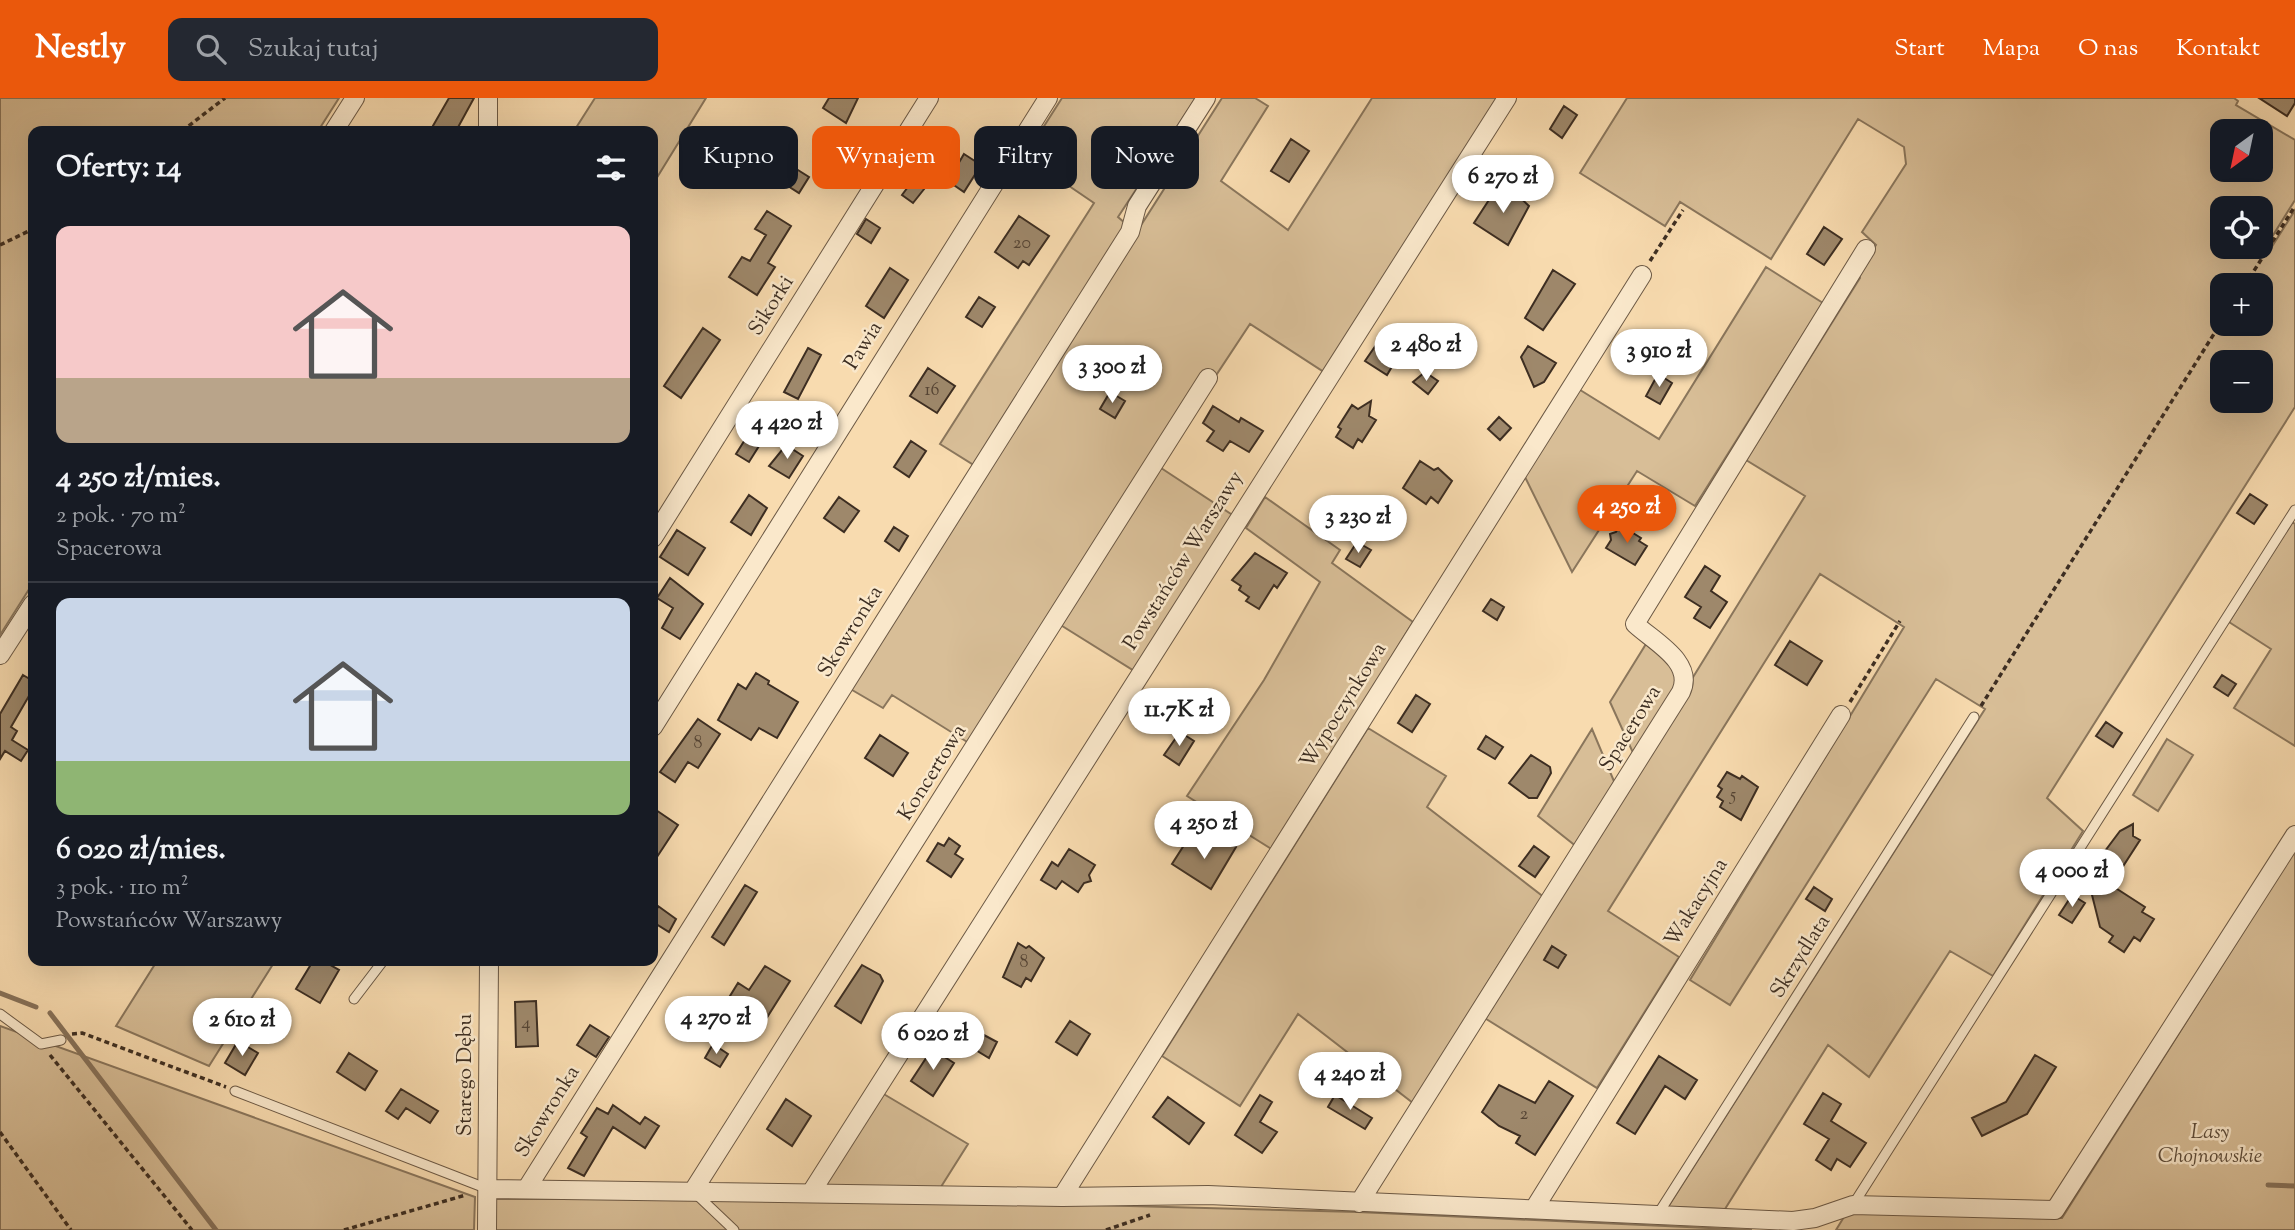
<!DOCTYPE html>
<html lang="pl">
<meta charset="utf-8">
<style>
body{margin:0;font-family:"Sorts Mill Goudy",serif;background:#242831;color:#f1f3f6;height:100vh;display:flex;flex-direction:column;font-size:26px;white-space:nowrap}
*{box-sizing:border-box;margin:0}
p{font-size:23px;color:#9ea1a6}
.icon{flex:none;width:38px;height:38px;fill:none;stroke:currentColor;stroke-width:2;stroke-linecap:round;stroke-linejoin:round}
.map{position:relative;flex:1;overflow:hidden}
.sheet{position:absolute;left:28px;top:28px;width:630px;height:840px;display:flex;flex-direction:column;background:#171b24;border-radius:14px;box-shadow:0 7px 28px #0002}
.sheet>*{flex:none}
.guide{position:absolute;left:679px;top:28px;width:665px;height:63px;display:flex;gap:14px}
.needle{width:46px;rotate:213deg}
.controls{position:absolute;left:2210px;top:21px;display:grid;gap:14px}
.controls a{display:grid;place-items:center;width:63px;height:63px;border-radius:14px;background:#171b24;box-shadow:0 7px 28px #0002;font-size:35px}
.price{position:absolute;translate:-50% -60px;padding:0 16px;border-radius:24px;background:#fff;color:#222;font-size:23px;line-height:46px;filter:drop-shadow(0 2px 4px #0008)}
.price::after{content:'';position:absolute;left:50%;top:42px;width:21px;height:16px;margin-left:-10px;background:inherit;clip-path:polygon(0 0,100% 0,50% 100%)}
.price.current{background:#ea580c;color:#fff}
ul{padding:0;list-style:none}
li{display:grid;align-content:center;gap:14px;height:371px;padding:0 28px}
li+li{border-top:2px solid #363941}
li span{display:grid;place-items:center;height:217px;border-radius:14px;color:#555}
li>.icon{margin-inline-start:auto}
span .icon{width:126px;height:126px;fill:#fffc;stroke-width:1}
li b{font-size:30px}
h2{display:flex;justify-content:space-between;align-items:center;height:84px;padding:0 28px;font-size:30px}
.tag{padding:0 24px;border-radius:14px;background:#171b24;box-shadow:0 7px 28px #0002;font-size:24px;line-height:63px}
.tag.current{background:#ea580c;color:#fff}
header{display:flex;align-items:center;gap:42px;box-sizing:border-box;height:98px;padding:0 35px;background:#ea580c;color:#fff}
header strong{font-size:33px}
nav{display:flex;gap:38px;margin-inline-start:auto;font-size:24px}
.search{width:490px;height:63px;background:#242831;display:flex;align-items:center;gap:18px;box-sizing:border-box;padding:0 24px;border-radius:14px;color:#9ea1a6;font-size:26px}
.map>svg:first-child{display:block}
.green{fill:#d8be97;stroke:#8a765c;stroke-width:2;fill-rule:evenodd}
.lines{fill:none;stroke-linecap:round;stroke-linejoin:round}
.stream{stroke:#87725a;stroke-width:5}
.building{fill:#9e886b;stroke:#3d2e22;stroke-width:2}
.lane-casing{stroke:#6c5945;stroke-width:11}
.street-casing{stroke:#6c5945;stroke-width:20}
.path{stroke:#3d2e22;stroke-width:3.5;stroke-dasharray:5 3.5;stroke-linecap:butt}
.lane{stroke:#fae8cb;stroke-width:9}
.street{stroke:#fae8cb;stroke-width:18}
.labels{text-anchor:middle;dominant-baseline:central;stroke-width:5;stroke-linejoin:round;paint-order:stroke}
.number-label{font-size:18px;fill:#554434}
.street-label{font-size:21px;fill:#3d2e22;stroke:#fae8cb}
.park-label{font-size:21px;font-style:italic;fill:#5c4b39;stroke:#fae8cb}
</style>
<header>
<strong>Nestly</strong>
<div class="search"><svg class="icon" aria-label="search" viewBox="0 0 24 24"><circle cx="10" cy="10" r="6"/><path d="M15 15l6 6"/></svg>Szukaj tutaj</div>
<nav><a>Start</a><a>Mapa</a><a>O nas</a><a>Kontakt</a></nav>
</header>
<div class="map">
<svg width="2295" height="1132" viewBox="0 0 2295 1132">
<rect width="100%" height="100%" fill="#f8dbaf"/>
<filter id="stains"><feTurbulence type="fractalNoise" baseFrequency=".00286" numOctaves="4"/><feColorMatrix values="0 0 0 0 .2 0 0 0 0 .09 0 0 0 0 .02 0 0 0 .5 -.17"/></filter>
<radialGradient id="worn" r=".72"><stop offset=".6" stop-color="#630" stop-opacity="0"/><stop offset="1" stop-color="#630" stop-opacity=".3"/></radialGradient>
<path class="green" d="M0 0H339L318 33H33V485L0 537Z
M595 0H706L653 86V33H574Z
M1062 0H1196L1118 119 1126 126 977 369 940 346 1094 105 1025 58Z
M1222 0H1255L1268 8 1221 83 1288 132 1372 0H1500L1324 274 1250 226 972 647 892 597 883 610 847 589Z
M1627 0H2234L2238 3 2236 7 2295 42V102L2262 155 2266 158 2295 112V309L2047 700 2083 733 1993 878 1950 853 1869 979 1828 947 1725 1111 1668 1109 1985 611 1936 581 1730 907 1690 882 1904 529 1820 476 1608 813 1679 859 1597 990 1483 919 1805 398 1746 362 1860 180 1858 175 1876 147 1862 134 1906 66 1904 49 1858 21 1771 161 1680 104 1665 128 1580 75ZM2222 33H2261V72H2222ZM2222 110H2261V149H2222ZM2222 187H2261V226H2222ZM2222 264H2261V303H2222Z
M1766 169 1823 205 1695 408 1637 373 1572 474 1523 375 1577 290 1659 341Z
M1158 368 1234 418 1136 574 1059 526Z
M1265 399 1340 452 1332 465 1413 524 1273 752 1187 698 1264 582 1320 484 1246 430Z
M2292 424 2295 426V648L2234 610 2271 551 2229 524Z
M1646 546 1675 568 1678 588 1634 657 1610 604Z
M1368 630 1446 678 1427 709 1545 800 1509 850 1413 1005 1298 916 1240 1008 1162 958Z
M1592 631 1616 688 1577 749 1538 718Z
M2167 641 2193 657 2158 713 2133 697Z
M2295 752V1132H1836L1847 1114 2062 1120Z
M157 863H275L209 968 116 928Z
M0 928 475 1099 474 1132H0Z
M882 995 968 1046 939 1092 820 1088Z
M820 1100 1358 1114 1752 1132H495V1101Z"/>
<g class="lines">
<path class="stream" d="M0 895 36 909
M50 915 216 1132
M2268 1087 2295 1088"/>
</g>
<path class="building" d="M449 0H474L456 33H430Z
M829 0H858L846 25 823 10Z
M2259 0H2295V5L2287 18Z
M1564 8 1577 17 1562 40 1550 31Z
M837 40 863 63 848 80 822 58Z
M1291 41 1309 53 1289 84 1271 73Z
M917 56 940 71 913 105 902 97 916 78 906 72Z
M964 56 981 67 964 94 948 83Z
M790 67 809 79 799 95 780 83Z
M1498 88 1509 94 1511 91 1529 108 1508 147 1474 125Z
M767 113 791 128 768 165 775 169 757 197 729 179 742 159 750 163 766 137 755 131Z
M1019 118 1049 138 1029 167 1023 163 1018 170 995 154Z
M866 121 880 130 871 145 857 136Z
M1824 129 1842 141 1824 167 1807 156Z
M890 170 908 182 884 220 866 208Z
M1553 172 1575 186 1543 232 1525 220Z
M979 199 995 209 982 229 966 219Z
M703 230 720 242 681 300 664 288Z
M1376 247 1397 260 1387 277 1365 263Z
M1528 248 1556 265 1544 284 1534 289 1521 259Z
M808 250 821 257 798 301 784 294Z
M928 270 955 288 937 315 910 298Z
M1425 274 1438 283 1428 296 1413 284Z
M1658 276 1672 285 1660 306 1646 298Z
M1110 294 1125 303 1115 320 1100 311Z
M1371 303 1369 318 1376 322 1362 344 1358 341 1353 350 1336 339 1341 331 1338 329 1352 307 1358 311Z
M1213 308 1239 324 1241 320 1263 333 1249 354 1230 343 1223 353 1207 343 1214 333 1203 325Z
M1499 319 1511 330 1500 342 1488 331Z
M746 340 759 348 749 364 736 356Z
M911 343 926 353 909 379 894 369Z
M786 347 803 358 789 380 769 368Z
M1420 363 1434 372 1438 370 1452 383 1438 405 1431 399 1426 406 1403 390Z
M2250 396 2267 407 2254 426 2237 415Z
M749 397 767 410 751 437 731 424Z
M839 399 859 413 844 434 824 420Z
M1620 427 1641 440 1639 443 1647 448 1635 467 1606 450 1611 442 1610 436 1616 434Z
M894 429 908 438 899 453 885 443Z
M677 432 705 450 688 477 660 459Z
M1357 444 1371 452 1360 469 1346 461Z
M1255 455 1287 475 1277 490 1274 487 1259 511 1246 503 1249 499 1239 492 1241 488 1232 482Z
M1705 468 1720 478 1711 493 1727 504 1710 530 1694 520 1701 509 1685 499Z
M670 480 703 506 680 541 662 530 673 510 657 500Z
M1491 501 1504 509 1497 522 1483 513Z
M1790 543 1822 563 1807 587 1775 567Z
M756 575 769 583 768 586 798 604 777 640 759 630 751 642 718 622 738 586 746 591Z
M23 577 33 583V591L11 629 17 633 12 642 28 652 21 663 5 653 0 661V616Z
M2222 577 2236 586 2228 598 2214 589Z
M1416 597 1430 606 1412 634 1398 625Z
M698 621 720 636 698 670 688 664 675 684 660 674Z
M2106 624 2122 635 2113 649 2096 638Z
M1180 634 1194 643 1179 667 1164 657Z
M880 637 908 655 893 678 865 660Z
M1486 638 1503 649 1495 661 1478 651Z
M1531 657 1550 669 1551 675 1537 700H1529L1509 685Z
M1727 674 1740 681 1742 678 1758 689 1741 722 1720 709 1723 703 1717 699 1722 691 1718 688Z
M653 710 678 727 653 765Z
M2133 726V738L2140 742 2111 787 2145 809 2142 814 2154 821 2140 843 2134 839 2124 854 2109 844 2113 838 2100 829 2087 777 2120 733Z
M1218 738 1236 749 1211 791 1172 766 1188 741 1208 754Z
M949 740 960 748 955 756 963 761 951 779 927 763 938 745 944 748Z
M1534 748 1549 759 1535 779 1519 768Z
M1069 751 1095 767 1089 777 1091 783 1084 785 1078 794 1062 783 1056 791 1041 782 1052 764 1058 768Z
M745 787 757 794 724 847 712 839Z
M1814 789 1832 801 1825 813 1806 801Z
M2072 797 2085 805 2072 825 2059 817Z
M658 808 676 821 669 834 653 824Z
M1018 845 1026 850 1029 848 1044 860 1031 883 1026 880 1021 889 1003 879Z
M1552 848 1566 857 1558 870 1544 862Z
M313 863H323L339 872 320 905 296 891Z
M862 867 880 877 883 883 861 925 835 908Z
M765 868 790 883 761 929 744 918 749 910 730 898 738 885 749 892Z
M536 903 538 948 516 949 515 904Z
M1070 923 1090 936 1077 957 1056 944Z
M590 927 609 939 596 959 577 947Z
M982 936 997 944 989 960 974 951Z
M238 943 258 955 245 977 225 965Z
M713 946 728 956 720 969 705 960Z
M932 951 954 965 933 998 911 983Z
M349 955 377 973 365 992 337 974Z
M2035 957 2056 969 2027 1016 1982 1038 1972 1020 2006 1004Z
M1659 958 1697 982 1685 1001 1665 988 1635 1036 1617 1025Z
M1549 983 1573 998 1535 1057 1516 1045 1520 1038 1499 1028 1482 1014 1499 987 1535 1005Z
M401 991 438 1013 430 1025 406 1010 398 1021 386 1013Z
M1823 995 1841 1006 1831 1023 1866 1045 1850 1069 1837 1061 1831 1072 1816 1062 1829 1041 1804 1026Z
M1260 997 1272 1004 1260 1024 1277 1034 1262 1055 1235 1037Z
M1335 997 1372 1020 1365 1031 1328 1009Z
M1168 999 1204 1025 1189 1046 1153 1019Z
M786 1001 811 1018 792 1048 767 1031Z
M613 1007 640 1026 645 1019 659 1028 645 1050 613 1029 584 1078 568 1070 587 1039 581 1035 597 1010 608 1016Z"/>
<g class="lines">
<g class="lane-casing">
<path id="lane" d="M354 901 383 863
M0 916 41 946 61 942
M235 993 488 1091
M695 1095 734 1132
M1853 1107 2295 412
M1658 1116 1974 619"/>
</g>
<g class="street-casing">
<path id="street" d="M334 33 355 0
M488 33V0
M653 440 929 0
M0 557 33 506
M653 629 1048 0
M527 1090 1130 134 1137 108 1206 0
M488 1091 1062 1099 1208 1097 1793 1123 1815 1120 1853 1107 2055 1112 2295 737
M693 1093 1208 280
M812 1093 1507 0
M1062 1099 1642 177
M1359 1105 1681 594C1695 564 1653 543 1635 526L1866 151
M1534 1111 1841 617
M487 1132 489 863"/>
</g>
<path class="path" d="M182 33 225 0
M0 147 33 131
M1650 163 1683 112
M2245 187 2295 108
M1850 604 1900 523
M1981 608 2222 223
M72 936 82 935 226 989
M50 957 192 1132
M0 1034 71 1132
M344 1132 466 1097
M1106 1132 1150 1117"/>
<use href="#lane" class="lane"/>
<use href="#street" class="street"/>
</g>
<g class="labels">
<g class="number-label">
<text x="1022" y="146">20</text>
<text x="932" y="293">16</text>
<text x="698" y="646">8</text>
<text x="1733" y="698">5</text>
<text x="1024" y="865">8</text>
<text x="526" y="926">4</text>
<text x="1524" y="1017">2</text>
</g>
<g class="street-label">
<text transform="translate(772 208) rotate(-58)">Sikorki</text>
<text transform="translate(864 248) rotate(-58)">Pawia</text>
<text transform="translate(1184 463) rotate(-58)">Powstańców Warszawy</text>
<text transform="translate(851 534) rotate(-58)">Skowronka</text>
<text transform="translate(1344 608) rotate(-58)">Wypoczynkowa</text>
<text transform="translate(1631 631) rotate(-58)">Spacerowa</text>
<text transform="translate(933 675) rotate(-58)">Koncertowa</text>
<text transform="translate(1697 805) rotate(-58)">Wakacyjna</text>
<text transform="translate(1801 859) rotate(-58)">Skrzydlata</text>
<text transform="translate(466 977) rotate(-90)">Starego Dębu</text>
<text transform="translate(548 1014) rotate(-58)">Skowronka</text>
</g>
<g class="park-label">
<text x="2210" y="1035">Lasy<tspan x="2210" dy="24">Chojnowskie</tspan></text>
</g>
</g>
<rect width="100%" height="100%" filter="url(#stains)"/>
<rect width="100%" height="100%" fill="url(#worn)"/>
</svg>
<div class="controls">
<a><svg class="needle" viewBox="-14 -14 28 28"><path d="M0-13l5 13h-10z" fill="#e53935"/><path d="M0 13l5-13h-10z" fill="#9ea1a6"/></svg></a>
<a><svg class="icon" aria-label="locate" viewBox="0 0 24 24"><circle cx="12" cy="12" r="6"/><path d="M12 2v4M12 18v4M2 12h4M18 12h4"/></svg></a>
<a>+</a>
<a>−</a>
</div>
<b class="price" style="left:1503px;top:117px">6 270 zł</b>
<b class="price" style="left:1426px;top:285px">2 480 zł</b>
<b class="price" style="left:1659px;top:291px">3 910 zł</b>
<b class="price" style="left:1112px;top:307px">3 300 zł</b>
<b class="price" style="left:787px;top:363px">4 420 zł</b>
<b class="price current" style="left:1627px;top:447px">4 250 zł</b>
<b class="price" style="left:1358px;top:457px">3 230 zł</b>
<b class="price" style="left:1179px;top:650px">11.7K zł</b>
<b class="price" style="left:1204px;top:763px">4 250 zł</b>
<b class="price" style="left:2072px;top:811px">4 000 zł</b>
<b class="price" style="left:716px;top:958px">4 270 zł</b>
<b class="price" style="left:242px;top:960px">2 610 zł</b>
<b class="price" style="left:933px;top:974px">6 020 zł</b>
<b class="price" style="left:1350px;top:1014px">4 240 zł</b>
<div class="guide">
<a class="tag">Kupno</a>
<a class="tag current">Wynajem</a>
<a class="tag">Filtry</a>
<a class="tag">Nowe</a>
</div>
<section class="sheet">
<h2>Oferty: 14<svg class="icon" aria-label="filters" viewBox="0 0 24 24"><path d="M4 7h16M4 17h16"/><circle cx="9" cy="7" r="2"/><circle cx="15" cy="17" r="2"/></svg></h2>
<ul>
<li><span style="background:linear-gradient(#f6c9c9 70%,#b9a48a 0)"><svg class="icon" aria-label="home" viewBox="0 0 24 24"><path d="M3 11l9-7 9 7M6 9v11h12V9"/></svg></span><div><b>4 250 zł/mies.</b><p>2 pok. · 70 m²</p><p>Spacerowa</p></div></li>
<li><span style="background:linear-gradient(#c9d6e8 75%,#8fb573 0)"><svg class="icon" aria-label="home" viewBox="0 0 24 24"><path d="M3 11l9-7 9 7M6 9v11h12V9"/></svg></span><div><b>6 020 zł/mies.</b><p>3 pok. · 110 m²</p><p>Powstańców Warszawy</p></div></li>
</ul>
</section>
</div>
